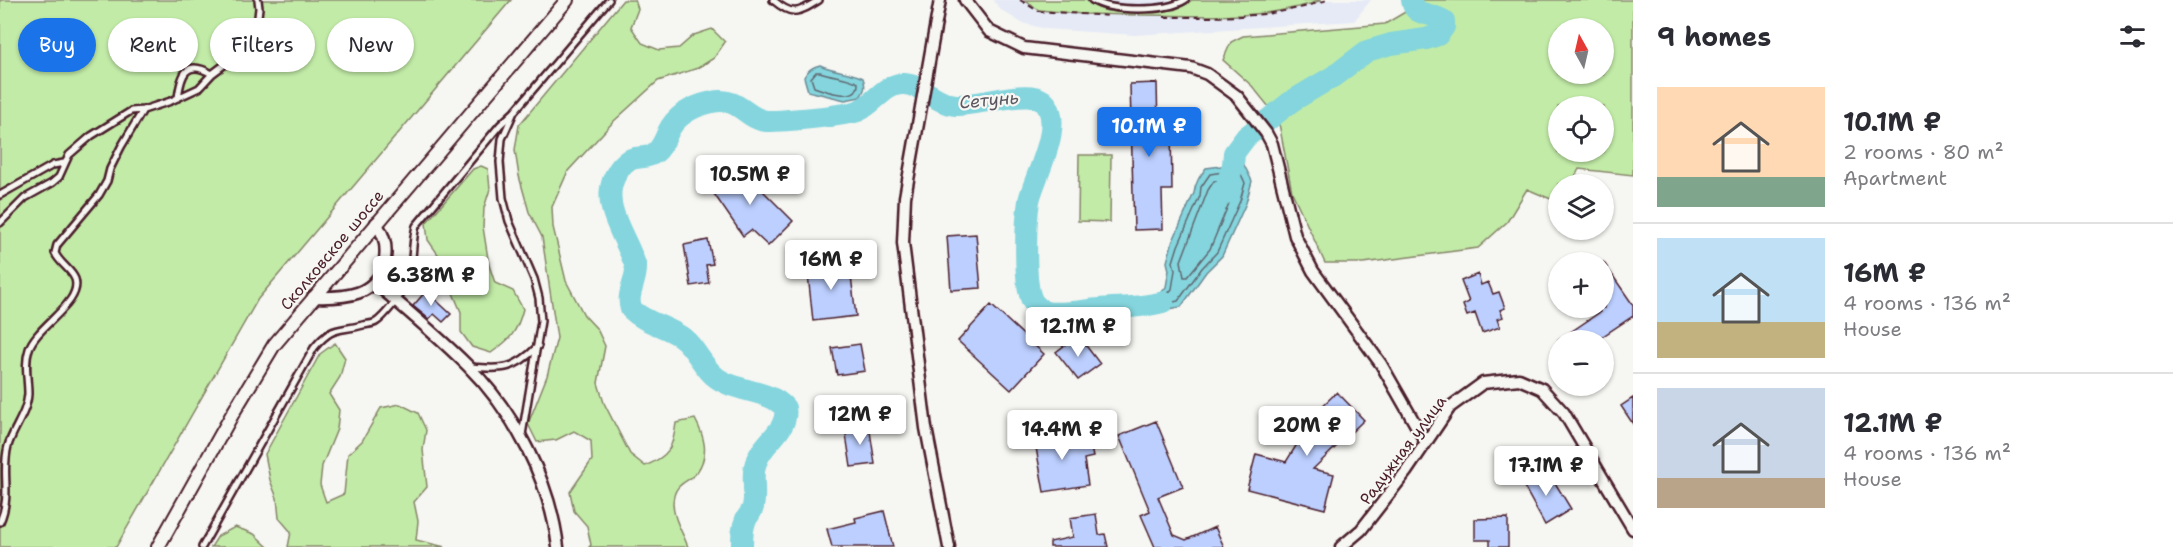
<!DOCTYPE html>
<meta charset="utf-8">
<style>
body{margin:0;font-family:"Shantell Sans",sans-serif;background:#f2f2f3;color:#2b2b33;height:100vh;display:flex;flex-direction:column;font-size:22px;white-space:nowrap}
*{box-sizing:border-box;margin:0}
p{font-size:20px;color:#7c7c81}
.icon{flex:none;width:33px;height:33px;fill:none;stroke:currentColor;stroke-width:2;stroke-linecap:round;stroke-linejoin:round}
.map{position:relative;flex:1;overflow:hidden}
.side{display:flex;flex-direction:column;background:#fff;width:540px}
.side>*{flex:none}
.top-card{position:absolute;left:18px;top:18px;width:570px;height:54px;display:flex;gap:12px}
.needle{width:39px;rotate:352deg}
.tools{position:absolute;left:1548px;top:18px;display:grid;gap:12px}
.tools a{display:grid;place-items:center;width:66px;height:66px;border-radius:50%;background:#fff;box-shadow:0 2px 4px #0004;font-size:30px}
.price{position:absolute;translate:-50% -51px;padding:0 14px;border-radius:6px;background:#fff;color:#222;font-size:20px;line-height:39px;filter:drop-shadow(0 2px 3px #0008)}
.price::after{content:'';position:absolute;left:50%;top:36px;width:18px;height:14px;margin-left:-9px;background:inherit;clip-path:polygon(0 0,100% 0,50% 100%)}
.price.active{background:#1a73e8;color:#fff}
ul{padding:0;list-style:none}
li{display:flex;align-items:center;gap:18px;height:150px;padding:0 24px}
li+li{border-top:2px solid #e1e1e2}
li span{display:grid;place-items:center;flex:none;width:168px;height:120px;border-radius:0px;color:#555}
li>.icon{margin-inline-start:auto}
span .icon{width:72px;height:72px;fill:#fffc;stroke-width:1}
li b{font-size:26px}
h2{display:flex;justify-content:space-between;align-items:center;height:72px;padding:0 24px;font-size:26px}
.pill{padding:0 21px;border-radius:27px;background:#fff;box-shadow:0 2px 4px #0004;font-size:21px;line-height:54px}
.pill.active{background:#1a73e8;color:#fff}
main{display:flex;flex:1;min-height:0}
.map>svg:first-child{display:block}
.built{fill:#e5eaf6}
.green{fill:#c2eba7;stroke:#868569;stroke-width:1.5;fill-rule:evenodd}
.water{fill:#84d5dd;stroke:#6d8c96;stroke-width:1.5}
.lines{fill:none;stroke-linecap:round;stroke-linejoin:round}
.shore{stroke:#616872;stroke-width:1.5}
.river{stroke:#84d5dd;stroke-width:22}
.building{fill:#bccfff;stroke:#4a1f2b;stroke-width:1.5}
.service-casing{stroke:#4a1f2b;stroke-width:10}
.minor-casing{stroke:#4a1f2b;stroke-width:15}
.tertiary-casing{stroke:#4a1f2b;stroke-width:16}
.path{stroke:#4a1f2b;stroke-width:2;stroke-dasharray:6 4.5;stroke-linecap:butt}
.service{stroke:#f6f6f2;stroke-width:5}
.minor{stroke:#f6f6f2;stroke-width:10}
.tertiary{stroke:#f6f6f2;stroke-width:12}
.labels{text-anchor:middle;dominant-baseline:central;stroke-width:4.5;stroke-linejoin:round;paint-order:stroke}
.street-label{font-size:16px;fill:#4a1f2b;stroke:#f6f6f2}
.water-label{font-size:18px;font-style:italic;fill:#5b5660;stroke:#f6f6f2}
</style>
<main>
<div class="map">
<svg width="1633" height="547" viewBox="0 0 1633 547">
<rect width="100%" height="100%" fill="#f6f6f2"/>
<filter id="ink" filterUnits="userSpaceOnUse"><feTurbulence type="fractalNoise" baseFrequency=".0167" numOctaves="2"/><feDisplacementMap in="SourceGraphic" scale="12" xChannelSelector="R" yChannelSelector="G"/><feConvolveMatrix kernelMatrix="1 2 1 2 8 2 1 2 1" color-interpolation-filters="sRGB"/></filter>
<g filter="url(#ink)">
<path class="built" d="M993 0H1371L1354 21 1135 35 1046 29 1022 23 1001 10Z"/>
<path class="green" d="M0 0H511L258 299 116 547H0Z
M623 0H635L638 9 631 27 642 43 659 50 679 48 694 35 712 29 725 42 714 58 698 68 658 81 614 121 568 171 552 207 553 227 566 281 584 315 597 329 605 346 598 383 604 403 630 454 645 466C669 456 673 448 676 423L695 419C704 436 710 454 697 472 689 483 674 481 673 503 673 518 683 533 688 547H589L591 545 587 526 574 511 570 492 592 460 591 441 574 431 556 440 537 442 528 424 547 376 557 338 542 237 529 212 519 176 515 150 519 125Z
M1024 0H1086L1098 8 1107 11 1136 12V15L1082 14 1039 10Z
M1192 0H1322C1264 21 1200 15 1139 15V12L1174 10Z
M1412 0H1633V175L1579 169 1571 184H1558V202L1527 189 1507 222 1478 248 1363 263H1325L1292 192 1278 118 1252 86 1223 60 1231 42 1243 36 1385 24 1412 8ZM1558 28H1604V74H1558ZM1558 106H1604V152H1558Z
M1079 155H1111L1110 222 1078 221Z
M481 166 488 169 490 189 484 208 483 227 489 265 495 283 513 291 523 309C517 332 511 339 491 353L472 347 461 332V312L453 293 451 273 428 240 426 223 473 169Z
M335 343 345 358 340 377 329 394 339 410 337 429 322 466 320 485 326 502 344 494 348 454 362 441 381 408 400 404 418 413 426 430 423 450 427 487 414 502 418 521 416 540 445 547H288L291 532 279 518 277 498 270 480 265 454 320 354Z
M235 527 254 534 268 547H211L218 536Z"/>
<path class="water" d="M820 65C835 72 849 71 863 78 866 86 865 90 860 97L845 100 808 91 804 77C808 70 812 67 820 65Z
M1229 165H1244L1252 181 1246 203 1222 256 1206 272 1181 307 1133 314 1135 300 1153 297 1161 293 1166 287 1169 270 1167 262 1172 243 1194 193C1195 183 1200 176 1206 168Z"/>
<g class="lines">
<path class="shore" d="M820 72C833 77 847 76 858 83 859 103 825 91 814 87L811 78 816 72Z
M1230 171 1240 172 1245 183 1240 201 1217 252 1202 268 1178 301 1164 304 1163 299 1172 289 1175 270 1173 262 1178 246 1200 196 1201 187 1210 174Z
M1230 179H1235L1237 184 1210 249 1187 277H1184L1181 261 1208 190 1214 181Z"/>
<path class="river" d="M1224 194 1233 165 1234 153 1246 137 1292 101 1334 76 1367 51 1391 44 1426 39 1438 35 1444 27V21C1431 11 1414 18 1412 0
M742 547C742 537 742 528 746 519 749 515 752 511 753 507 757 489 749 473 759 456 767 440 789 428 785 408 771 390 736 392 717 378 703 368 697 350 684 339 668 326 646 324 631 309 626 294 636 283 636 268 629 240 599 207 615 176 630 148 641 164 656 152 662 147 665 139 668 132 676 115 694 106 712 102 740 96 746 120 767 121 784 121 844 116 858 111 874 104 884 85 901 84 920 82 936 104 956 105 977 106 1026 89 1042 100 1068 120 1033 179 1029 201 1026 219 1023 287 1033 302 1034 304 1041 310 1043 311 1057 316 1084 310 1099 309 1120 307 1142 308 1163 302"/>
</g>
<path class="building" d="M1157 83 1158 130 1171 129 1172 190H1162L1163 229 1134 230 1130 84Z
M735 163 793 221 768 246 751 230 743 236 710 188Z
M976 234 981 288 951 290 947 236Z
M708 240 713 264 706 265 709 283 691 286 684 245Z
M849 260 856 316 813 321 807 265Z
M1604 263 1633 305V316L1597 340H1559L1600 312 1597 308H1604Z
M1478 274 1481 285 1488 282 1493 294 1499 292 1505 308 1500 310 1503 317 1497 319 1500 327 1482 333 1475 313 1467 316 1463 305 1469 302 1461 281Z
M426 291 451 314 443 322 434 314 429 319 413 306Z
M991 305 1044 354 1011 390 958 341Z
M1078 335 1100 364 1078 380 1056 352Z
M860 344 865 371 837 375 832 348Z
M1337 392 1364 420 1313 469 1334 474 1325 509 1247 489 1256 454 1286 462 1299 441 1293 434Z
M1633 398V424L1621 406Z
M1156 421 1183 487 1158 497 1174 535 1186 540 1215 527 1224 547H1155L1141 515 1150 511 1119 436Z
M869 425 875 464 851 467 845 428Z
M1045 429 1047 438 1060 435 1061 440 1084 436 1086 444 1090 443 1093 457 1084 459 1088 485 1044 492 1033 431Z
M1546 468 1571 509 1545 525 1522 483Z
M884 511 893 547H832L827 529 856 522 855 518Z
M1096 514 1099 535 1105 534 1108 547H1050V542L1073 537 1070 518Z
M1508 518V547H1490V540H1475V519Z"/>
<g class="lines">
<g class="service-casing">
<path id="service" d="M773 0C793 17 798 13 819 0
M1092 0C1111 12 1166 12 1185 0
M178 98C181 74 186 59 212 74
M0 195 53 165 64 163
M0 223 25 198 52 183 59 177 69 155 91 136 131 111 143 110 171 101 199 88 212 74 228 62 244 42 258 17 259 8 258 0
M471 367C502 370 515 370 538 346
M522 435 541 321 539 298 534 279 509 221 503 198 500 162 502 139 514 112 609 0
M0 522C12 495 1 472 8 446 13 429 27 413 28 394 28 379 24 364 29 349 36 326 83 303 75 279 71 269 59 263 55 253L57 245 99 195 107 181 110 169 121 147 143 110
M202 547 314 348C333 325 338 332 363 325 367 324 373 324 376 322 384 317 402 294 406 286 414 271 411 244 416 226L500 125 514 112"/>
</g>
<g class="minor-casing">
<path id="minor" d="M940 0 905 197 903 243 926 428 949 547
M965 0 989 31 1024 48 1191 68 1207 74 1237 96 1266 133 1272 144 1295 236 1313 271 1381 364 1425 441
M375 283C407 310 439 337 468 366 515 413 550 481 558 547
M313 297C344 298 379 297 385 259 387 245 384 235 376 223
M1341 547 1361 530 1406 472 1450 407 1483 383 1519 379 1542 389 1564 413 1633 529"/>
</g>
<g class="tertiary-casing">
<path id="tertiary" d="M158 547 233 413 274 345 567 0"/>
</g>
<path class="path" d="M1020 0 1038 11 1110 16
M1164 17C1221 17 1272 19 1327 0"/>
<use href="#service" class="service"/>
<use href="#minor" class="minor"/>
<use href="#tertiary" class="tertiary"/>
</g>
</g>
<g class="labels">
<g class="street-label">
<text transform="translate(332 250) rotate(-50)">Сколковское шоссе</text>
<text transform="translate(1403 450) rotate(-53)">Радужная улица</text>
</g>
<g class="water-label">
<text transform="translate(989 100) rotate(-5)">Сетунь</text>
</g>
</g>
</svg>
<div class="tools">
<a><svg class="needle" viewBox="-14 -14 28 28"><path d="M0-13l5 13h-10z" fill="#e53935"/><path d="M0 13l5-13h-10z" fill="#7c7c81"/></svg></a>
<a><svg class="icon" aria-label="locate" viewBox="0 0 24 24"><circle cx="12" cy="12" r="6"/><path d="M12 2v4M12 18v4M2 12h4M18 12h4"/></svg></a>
<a><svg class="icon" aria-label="layers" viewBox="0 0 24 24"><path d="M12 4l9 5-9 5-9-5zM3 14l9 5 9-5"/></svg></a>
<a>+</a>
<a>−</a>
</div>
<b class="price active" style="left:1149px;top:158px">10.1M ₽</b>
<b class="price" style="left:750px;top:206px">10.5M ₽</b>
<b class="price" style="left:831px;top:291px">16M ₽</b>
<b class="price" style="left:431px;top:307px">6.38M ₽</b>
<b class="price" style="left:1078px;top:358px">12.1M ₽</b>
<b class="price" style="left:860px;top:446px">12M ₽</b>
<b class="price" style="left:1307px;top:457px">20M ₽</b>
<b class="price" style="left:1062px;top:461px">14.4M ₽</b>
<b class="price" style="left:1546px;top:497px">17.1M ₽</b>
<div class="top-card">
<a class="pill active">Buy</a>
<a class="pill">Rent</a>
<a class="pill">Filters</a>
<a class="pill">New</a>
</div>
</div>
<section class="side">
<h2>9 homes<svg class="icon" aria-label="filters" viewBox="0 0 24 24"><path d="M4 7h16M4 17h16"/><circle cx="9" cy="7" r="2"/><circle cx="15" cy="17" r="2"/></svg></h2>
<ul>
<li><span style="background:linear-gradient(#ffd9b3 75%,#7fa58c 0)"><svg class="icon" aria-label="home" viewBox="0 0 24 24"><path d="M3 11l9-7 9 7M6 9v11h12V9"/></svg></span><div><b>10.1M ₽</b><p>2 rooms · 80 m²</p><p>Apartment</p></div></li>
<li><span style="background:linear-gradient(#bfe0f5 70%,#c2b280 0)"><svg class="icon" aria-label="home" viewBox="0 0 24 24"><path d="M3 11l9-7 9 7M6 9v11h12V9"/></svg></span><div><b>16M ₽</b><p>4 rooms · 136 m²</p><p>House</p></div></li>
<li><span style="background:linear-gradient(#c9d6e8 75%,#b9a48a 0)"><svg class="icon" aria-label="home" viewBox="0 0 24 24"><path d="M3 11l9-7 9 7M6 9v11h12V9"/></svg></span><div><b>12.1M ₽</b><p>4 rooms · 136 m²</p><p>House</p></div></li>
</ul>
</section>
</main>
